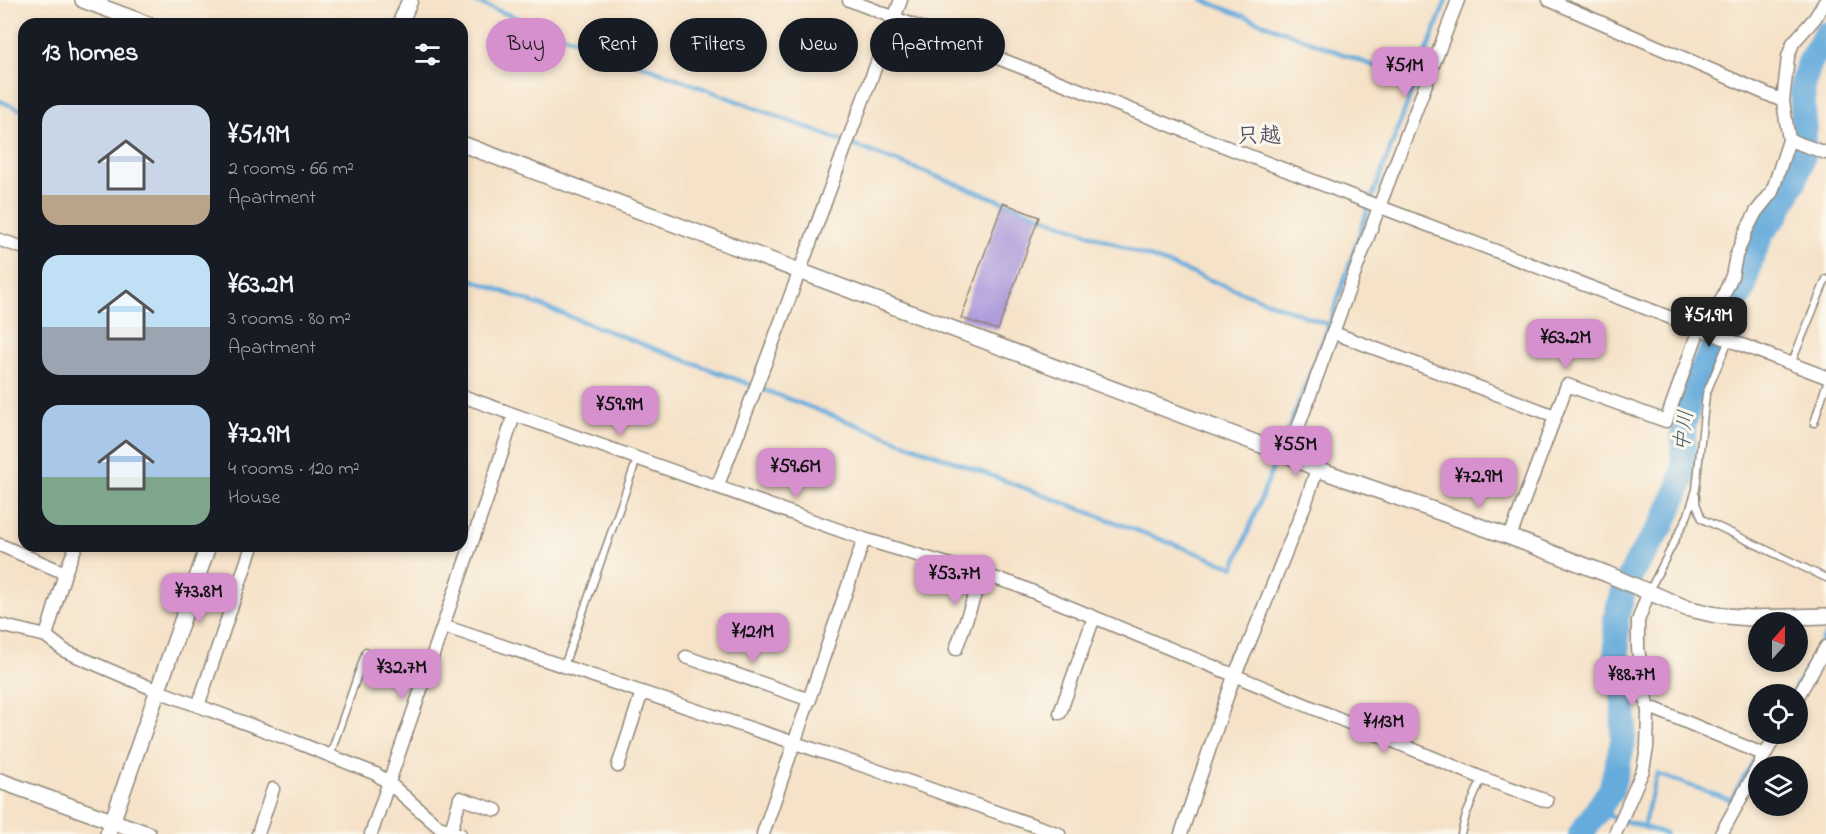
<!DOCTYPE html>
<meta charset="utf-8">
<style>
body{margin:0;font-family:"Indie Flower","Klee One",sans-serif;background:#242831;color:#f1f3f6;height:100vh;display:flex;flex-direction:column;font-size:22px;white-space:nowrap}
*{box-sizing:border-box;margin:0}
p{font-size:20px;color:#9ea1a6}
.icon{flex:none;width:33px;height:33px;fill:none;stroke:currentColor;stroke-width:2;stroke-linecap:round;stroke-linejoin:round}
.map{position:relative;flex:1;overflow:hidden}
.sheet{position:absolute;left:18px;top:18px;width:450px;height:534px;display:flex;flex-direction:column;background:#171b24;border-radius:18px;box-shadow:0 3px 9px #0003}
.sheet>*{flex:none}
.top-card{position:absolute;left:486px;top:18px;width:570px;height:54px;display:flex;gap:12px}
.needle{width:39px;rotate:21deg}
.tools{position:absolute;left:1748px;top:612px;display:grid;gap:12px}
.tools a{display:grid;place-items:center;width:60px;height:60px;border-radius:50%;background:#171b24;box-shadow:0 3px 9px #0003;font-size:30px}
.price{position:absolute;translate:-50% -51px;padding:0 14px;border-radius:12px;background:#d690ce;color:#111;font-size:20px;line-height:39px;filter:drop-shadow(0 2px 3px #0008)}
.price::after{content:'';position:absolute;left:50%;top:36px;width:18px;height:14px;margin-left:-9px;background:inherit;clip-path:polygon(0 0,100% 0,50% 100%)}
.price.current{background:#222;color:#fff}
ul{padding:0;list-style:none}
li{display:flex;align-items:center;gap:18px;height:150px;padding:0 24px}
li span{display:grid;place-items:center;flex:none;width:168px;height:120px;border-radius:18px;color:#555}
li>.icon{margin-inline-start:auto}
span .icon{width:72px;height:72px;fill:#fffc;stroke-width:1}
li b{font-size:26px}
h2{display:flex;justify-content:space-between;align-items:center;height:72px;padding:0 24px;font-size:26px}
.chip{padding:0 21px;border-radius:27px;background:#171b24;box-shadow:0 3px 9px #0003;font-size:21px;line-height:54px}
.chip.current{background:#d690ce;color:#111}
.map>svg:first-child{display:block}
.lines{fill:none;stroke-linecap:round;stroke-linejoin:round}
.stream{stroke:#65abdb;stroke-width:4.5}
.river{stroke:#65abdb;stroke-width:26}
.building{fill:#af9cdc}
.service-casing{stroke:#90867a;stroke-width:9}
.minor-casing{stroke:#90867a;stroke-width:15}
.tertiary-casing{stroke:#90867a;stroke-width:18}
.service{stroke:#fff;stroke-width:6}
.minor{stroke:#fff;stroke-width:12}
.tertiary{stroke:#fff;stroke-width:15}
.labels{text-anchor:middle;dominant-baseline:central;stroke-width:6;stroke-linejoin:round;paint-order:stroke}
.water-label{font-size:21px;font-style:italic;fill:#3f5869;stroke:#fbf7ec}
.quarter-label{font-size:22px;font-weight:bold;fill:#595369;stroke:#fbf7ec}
</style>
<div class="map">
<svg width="1826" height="834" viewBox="0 0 1826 834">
<rect width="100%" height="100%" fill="#fbf7ec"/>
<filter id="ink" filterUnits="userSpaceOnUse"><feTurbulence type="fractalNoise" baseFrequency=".0167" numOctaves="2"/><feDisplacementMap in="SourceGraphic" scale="12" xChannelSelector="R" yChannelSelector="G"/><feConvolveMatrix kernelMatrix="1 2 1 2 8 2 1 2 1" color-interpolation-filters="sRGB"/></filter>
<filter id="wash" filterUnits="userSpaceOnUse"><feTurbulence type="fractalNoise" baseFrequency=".008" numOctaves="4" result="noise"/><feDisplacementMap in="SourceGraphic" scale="24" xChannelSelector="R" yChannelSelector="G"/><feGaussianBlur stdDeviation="1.35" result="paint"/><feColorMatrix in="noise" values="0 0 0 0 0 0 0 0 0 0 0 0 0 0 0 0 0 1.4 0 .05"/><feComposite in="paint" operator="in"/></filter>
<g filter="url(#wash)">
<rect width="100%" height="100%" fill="#f5e2c8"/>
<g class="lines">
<path class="stream" d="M470 0 1329 325
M1202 0 1416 82
M0 101 24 111
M462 276 1234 567 1329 325 1370 203 1446 0
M1792 694 1826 634
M1597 812 1666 834
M1643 827 1657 774 1731 800 1769 734"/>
<path class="river" d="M1581 834 1611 790 1623 742 1624 704 1617 655 1616 618 1623 591 1638 561 1664 522 1681 482 1684 463 1683 429 1690 394 1743 289 1750 261 1762 232 1777 214 1795 180 1803 154 1804 126 1802 87 1809 64 1826 34"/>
</g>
<g id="blocks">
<path class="building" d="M1003 203 1039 217 998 330 961 318Z"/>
</g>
</g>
<g filter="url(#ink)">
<use href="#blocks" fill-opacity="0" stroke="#90867a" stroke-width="1.5"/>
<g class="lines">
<g class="service-casing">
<path id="service" d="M1791 364 1826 279
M1814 423 1826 385
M1696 496V503L1702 519 1826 578
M1649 591 1688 515 1696 489 1706 394 1729 340
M564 666 637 459
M330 755 366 651
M1461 834 1466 815 1482 778"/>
</g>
<g class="minor-casing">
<path id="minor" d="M849 0 1370 203 1826 377
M1549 0 1783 101
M1789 140 1826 153
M0 240 24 248
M1334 333 1555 416
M462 396 864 539 1014 584 1482 778 1547 801
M1288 455 1379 207 1458 0
M717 487C782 326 838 162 901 0
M1510 537 1567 385 1666 421 1699 329 1707 322 1721 301 1732 276 1736 256 1746 231 1756 212 1772 192 1789 140 1783 101 1788 57 1793 43 1815 18 1826 0
M0 545 65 573
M76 546 65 573 46 636 65 651 158 691 291 740 376 774 389 783 439 827 460 834
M0 625 46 636
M443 626 867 767 1059 834
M956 649 982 574
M686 657 810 700
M1797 698 1826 647
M198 706 252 546
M1655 709 1765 755
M1060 713 1094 617
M1761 761 1777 734
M618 766 642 692
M451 831 460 798 496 810
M258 834 273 789
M371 834 491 487 514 415
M763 834 864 539
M1181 834 1234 676 1248 646 1306 502 1317 469
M1615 834 1643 770 1647 748 1648 712 1638 649V621L1649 591
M1721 834 1758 767"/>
</g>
<g class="tertiary-casing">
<path id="tertiary" d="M83 0 147 24
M400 24 410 0
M462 144 1288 455 1317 469 1510 537 1607 574 1686 608 1716 615 1749 618 1826 616
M0 781 148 834
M108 834 208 546"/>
</g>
<use href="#service" class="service"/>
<use href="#minor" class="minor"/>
<use href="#tertiary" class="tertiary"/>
</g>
</g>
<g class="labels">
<g class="water-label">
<text transform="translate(1685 431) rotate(-83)">中川</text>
</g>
<g class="quarter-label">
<text x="1259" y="137">只越</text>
</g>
</g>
</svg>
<div class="tools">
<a><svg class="needle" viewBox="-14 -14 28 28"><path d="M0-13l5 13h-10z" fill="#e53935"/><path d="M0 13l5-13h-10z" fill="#9ea1a6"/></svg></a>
<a><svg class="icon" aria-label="locate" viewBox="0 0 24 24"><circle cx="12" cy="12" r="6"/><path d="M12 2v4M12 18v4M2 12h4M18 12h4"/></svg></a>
<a><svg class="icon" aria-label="layers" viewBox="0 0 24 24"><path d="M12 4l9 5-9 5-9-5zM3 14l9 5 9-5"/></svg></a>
</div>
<b class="price" style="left:1405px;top:98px">¥51M</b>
<b class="price current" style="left:1709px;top:348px">¥51.9M</b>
<b class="price" style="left:1566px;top:370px">¥63.2M</b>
<b class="price" style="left:620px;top:437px">¥59.9M</b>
<b class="price" style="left:1296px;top:477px">¥55M</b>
<b class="price" style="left:796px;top:499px">¥59.6M</b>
<b class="price" style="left:1479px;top:509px">¥72.9M</b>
<b class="price" style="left:955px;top:606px">¥53.7M</b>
<b class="price" style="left:199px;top:624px">¥73.8M</b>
<b class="price" style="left:753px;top:664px">¥121M</b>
<b class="price" style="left:402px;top:700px">¥32.7M</b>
<b class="price" style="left:1632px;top:707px">¥88.7M</b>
<b class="price" style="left:1384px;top:754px">¥113M</b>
<div class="top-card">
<a class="chip current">Buy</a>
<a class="chip">Rent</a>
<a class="chip">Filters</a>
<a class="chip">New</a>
<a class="chip">Apartment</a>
</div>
<section class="sheet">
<h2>13 homes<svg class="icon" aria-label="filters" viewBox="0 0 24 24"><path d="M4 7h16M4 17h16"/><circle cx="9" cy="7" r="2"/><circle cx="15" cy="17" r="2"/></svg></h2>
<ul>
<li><span style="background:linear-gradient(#c9d6e8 75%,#b9a48a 0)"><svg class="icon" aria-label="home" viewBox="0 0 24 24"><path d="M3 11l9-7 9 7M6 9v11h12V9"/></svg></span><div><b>¥51.9M</b><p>2 rooms · 66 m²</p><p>Apartment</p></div></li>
<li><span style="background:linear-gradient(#bfe0f5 60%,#9aa5b1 0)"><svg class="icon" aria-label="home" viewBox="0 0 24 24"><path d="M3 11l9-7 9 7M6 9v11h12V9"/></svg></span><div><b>¥63.2M</b><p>3 rooms · 80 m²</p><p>Apartment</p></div></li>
<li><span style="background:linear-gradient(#a9c7e8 60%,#7fa58c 0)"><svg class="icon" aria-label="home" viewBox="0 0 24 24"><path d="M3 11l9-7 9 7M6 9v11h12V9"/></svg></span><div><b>¥72.9M</b><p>4 rooms · 120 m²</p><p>House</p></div></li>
</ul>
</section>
</div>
